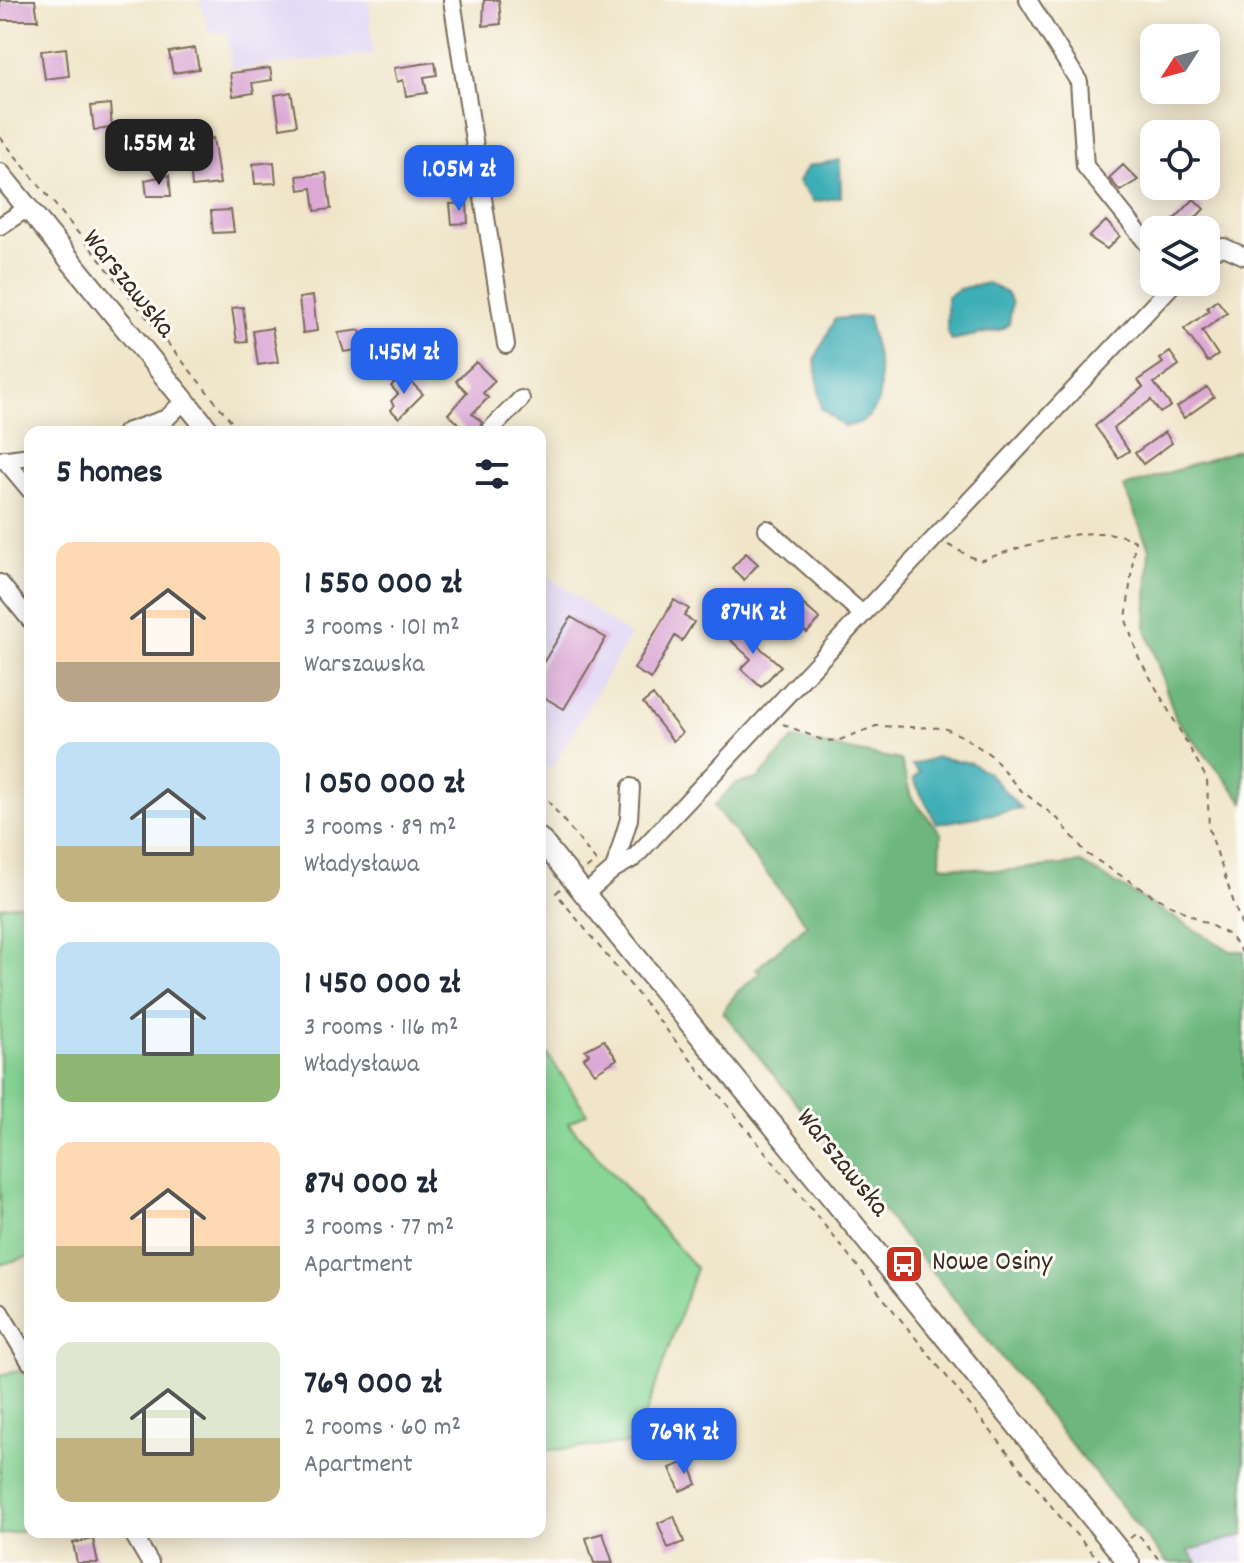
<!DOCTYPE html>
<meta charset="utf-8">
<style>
body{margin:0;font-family:Dekko,sans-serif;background:#f2f2f3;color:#1f2937;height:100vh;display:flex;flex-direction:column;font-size:30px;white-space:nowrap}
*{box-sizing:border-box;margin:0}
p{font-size:26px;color:#747a83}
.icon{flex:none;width:44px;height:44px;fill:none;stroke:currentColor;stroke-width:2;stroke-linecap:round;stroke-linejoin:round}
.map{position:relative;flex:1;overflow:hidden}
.panel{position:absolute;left:24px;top:426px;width:522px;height:1112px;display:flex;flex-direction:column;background:#fff;border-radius:16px;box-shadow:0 4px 20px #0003}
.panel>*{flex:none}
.needle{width:52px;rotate:234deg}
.controls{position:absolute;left:1140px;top:24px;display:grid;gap:16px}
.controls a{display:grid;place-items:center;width:80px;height:80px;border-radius:16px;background:#fff;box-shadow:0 4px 20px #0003;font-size:40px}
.price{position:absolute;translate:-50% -68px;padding:0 18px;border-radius:16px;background:#2563eb;color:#fff;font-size:26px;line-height:52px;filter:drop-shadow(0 2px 4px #0008)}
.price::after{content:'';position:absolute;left:50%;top:48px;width:24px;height:18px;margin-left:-12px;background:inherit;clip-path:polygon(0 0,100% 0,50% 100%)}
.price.on{background:#222;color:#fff}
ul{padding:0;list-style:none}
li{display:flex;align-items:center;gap:24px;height:200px;padding:0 32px}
li span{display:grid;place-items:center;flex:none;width:224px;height:160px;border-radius:16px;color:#555}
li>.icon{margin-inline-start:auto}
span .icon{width:96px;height:96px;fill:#fffc;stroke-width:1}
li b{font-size:34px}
h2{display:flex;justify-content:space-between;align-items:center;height:96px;padding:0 32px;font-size:34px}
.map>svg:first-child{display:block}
.built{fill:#dfd5f5}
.green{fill:#87d695;stroke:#61805a;stroke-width:2}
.forest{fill:#6db77e;stroke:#54704e;stroke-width:2}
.water{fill:#3cadb6;stroke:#3c6c6a;stroke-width:2}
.building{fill:#dca9d6}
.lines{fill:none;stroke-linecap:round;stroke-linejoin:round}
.minor-casing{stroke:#7a6b5a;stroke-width:20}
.major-casing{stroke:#7a6b5a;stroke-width:24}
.path{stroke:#7a6b5a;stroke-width:2;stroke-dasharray:6 6;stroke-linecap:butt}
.minor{stroke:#fff;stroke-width:16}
.major{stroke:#fff;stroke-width:20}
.labels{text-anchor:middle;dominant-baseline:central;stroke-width:6;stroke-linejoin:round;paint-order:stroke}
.street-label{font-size:28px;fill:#3b2a1e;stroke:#fdfcf7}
.poi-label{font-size:28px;fill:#3b2a1e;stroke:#fdfcf7;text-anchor:start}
</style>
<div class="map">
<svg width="1244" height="1563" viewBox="0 0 1244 1563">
<rect width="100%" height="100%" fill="#fdfcf7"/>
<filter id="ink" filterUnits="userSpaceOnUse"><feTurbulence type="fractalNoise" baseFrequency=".0125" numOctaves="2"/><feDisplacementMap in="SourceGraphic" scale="16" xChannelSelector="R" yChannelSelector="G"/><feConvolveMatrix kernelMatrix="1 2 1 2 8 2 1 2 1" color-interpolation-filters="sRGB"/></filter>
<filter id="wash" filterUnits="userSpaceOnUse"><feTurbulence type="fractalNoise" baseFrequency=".006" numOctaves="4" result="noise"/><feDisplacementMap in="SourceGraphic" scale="32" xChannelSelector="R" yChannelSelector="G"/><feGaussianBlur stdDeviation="1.8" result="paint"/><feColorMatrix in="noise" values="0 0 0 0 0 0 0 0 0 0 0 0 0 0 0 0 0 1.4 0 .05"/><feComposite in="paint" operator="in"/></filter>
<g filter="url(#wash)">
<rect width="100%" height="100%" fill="#f0e5c9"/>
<path class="built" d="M199 0H369L373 54 232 69 227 33 210 32Z
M540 570 630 636 553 767 542 769Z
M1244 1535V1563H1197L1187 1551Z"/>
<path class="green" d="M30 903V1256L0 1265V907Z
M540 1043 587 1113 568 1123 696 1268 636 1443 540 1451Z
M19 1371 30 1377V1529L0 1535V1375Z"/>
<path class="forest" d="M1244 448V802L1176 719 1146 629 1149 549 1124 487Z
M793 739 901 760 911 797 941 833 940 865 1000 871 1081 863 1231 951H1244V1535L1188 1551 1197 1563H1167L723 1012 737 992 760 973 756 969 807 925 714 806 735 784 758 779Z"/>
<path class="water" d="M840 160 841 197 814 202 798 182 808 166Z
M988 283 1006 293 1012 303 1009 324 1003 329 952 340 947 332V297L959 289Z
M868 316C875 355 901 419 844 427L821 408 815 359 835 319Z
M937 757 971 763 988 773 1021 809 937 824 913 779 919 773 912 765Z"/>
<g id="blocks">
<path class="building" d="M0 0H35L38 20H0Z
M484 0H499L501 24 483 26Z
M66 48 69 76 45 79 41 51Z
M195 48 199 69 173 73 169 52Z
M435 62 437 75 424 77 427 93 406 96 403 80 397 82 394 68Z
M270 68 272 80 252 83 254 93 233 96 230 73Z
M291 92 297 125 280 128 275 95Z
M110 104 112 128 94 130 91 106Z
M213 138 220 184 192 187 188 141Z
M274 162 276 183 255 184 253 164Z
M1123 165 1138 180 1120 191 1109 178Z
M326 173 331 209 315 211 312 188 299 190 297 176Z
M169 175 171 196H147L145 180Z
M1194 199 1204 209 1184 230H1164Z
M467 203 468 223 452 224 450 204Z
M231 210 234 232 213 233 211 211Z
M1106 221 1120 236 1107 249 1089 237Z
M313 296 317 331 303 333 299 298Z
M1217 300 1227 313 1202 331 1218 355 1208 362 1184 329 1209 311 1207 308Z
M243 307 247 341 237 342 232 308Z
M272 328 278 362 258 365 253 331Z
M360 330 363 349 344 352 338 333Z
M1170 352 1179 365 1154 383 1171 406 1160 413 1151 400 1113 428 1129 451 1118 458 1095 426 1143 387 1138 380 1163 363 1160 359Z
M476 362 495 381 483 393 488 398 472 414 482 422 477 432H468L448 414 467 392 456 381Z
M403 374 423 394 399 418 391 410 394 406 391 401 398 394 391 386Z
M1207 387 1214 397 1184 418 1177 407Z
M1165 432 1172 443 1143 464 1135 453Z
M746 553 758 564 744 580 732 568Z
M796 598 820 619 807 633 800 627 794 633 784 625 790 618 783 612Z
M674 600 689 609 684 616 694 622 682 641 675 636 651 679 634 669Z
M571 617 606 638 564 709 540 695V668Z
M731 622 781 666 761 687 741 669 751 659 722 632Z
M653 695 682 733 673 741 643 703Z
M604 1040 617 1059 595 1073 584 1058 589 1054 585 1050Z
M688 1461 697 1484 680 1491 670 1468Z
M674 1516 684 1542 668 1548 658 1523Z
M603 1533 613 1563H594L586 1538Z
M93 1539 98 1563H77L73 1543Z"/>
</g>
</g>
<g filter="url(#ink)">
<use href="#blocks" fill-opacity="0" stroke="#7a6b5a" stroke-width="2"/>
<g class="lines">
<g class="minor-casing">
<path id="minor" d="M452 0 506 345
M1028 0 1079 82 1085 166 1154 252
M0 226 28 208
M1206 252 1224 247 1244 256
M126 432 167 418 184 401
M488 432 521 399
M4 459 30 490
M0 460 30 456
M767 529 862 614
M0 583 30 620
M614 869 629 819 631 787
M585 894 614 869 634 858 1175 282
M0 1312 30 1362
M132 1532 150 1563"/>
</g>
<g class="major-casing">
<path id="major" d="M0 174 210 432
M540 839 1129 1563"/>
</g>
<path class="path" d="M0 137 240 432
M948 545 979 561C1019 548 1095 519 1135 541L1126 620 1138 656 1207 779 1209 829 1244 933
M783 724 822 740 837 741 876 726 944 728 964 737 992 756 1018 788 1058 819 1087 854 1150 894 1229 935 1244 955
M540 791 596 861 586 869
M560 889 556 893 1061 1518 1102 1563
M1130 1538 1137 1533 1162 1563"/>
<use href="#minor" class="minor"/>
<use href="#major" class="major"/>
</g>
</g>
<defs>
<g id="bus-square" transform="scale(2)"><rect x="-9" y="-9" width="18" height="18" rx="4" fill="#c8321e" stroke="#fdfcf7"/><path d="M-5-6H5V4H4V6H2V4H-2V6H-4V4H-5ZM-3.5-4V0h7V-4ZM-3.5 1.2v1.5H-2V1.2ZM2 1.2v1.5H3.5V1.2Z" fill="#fff"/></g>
</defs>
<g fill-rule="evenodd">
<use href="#bus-square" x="904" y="1264"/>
</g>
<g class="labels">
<g class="street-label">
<text transform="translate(127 285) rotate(51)">Warszawska</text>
<text transform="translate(841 1164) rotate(51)">Warszawska</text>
</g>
<g class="poi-label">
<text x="932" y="1264">Nowe Osiny</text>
</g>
</g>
</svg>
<div class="controls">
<a><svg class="needle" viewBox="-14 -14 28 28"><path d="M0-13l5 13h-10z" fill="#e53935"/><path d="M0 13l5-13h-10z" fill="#747a83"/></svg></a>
<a><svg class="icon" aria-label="locate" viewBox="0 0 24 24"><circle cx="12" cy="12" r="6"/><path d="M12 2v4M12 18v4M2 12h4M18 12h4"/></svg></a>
<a><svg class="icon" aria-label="layers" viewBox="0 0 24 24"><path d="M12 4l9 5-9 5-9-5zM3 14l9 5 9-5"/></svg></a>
</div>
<b class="price on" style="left:159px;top:187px">1.55M zł</b>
<b class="price" style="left:459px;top:213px">1.05M zł</b>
<b class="price" style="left:404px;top:396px">1.45M zł</b>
<b class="price" style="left:753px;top:656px">874K zł</b>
<b class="price" style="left:684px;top:1476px">769K zł</b>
<section class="panel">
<h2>5 homes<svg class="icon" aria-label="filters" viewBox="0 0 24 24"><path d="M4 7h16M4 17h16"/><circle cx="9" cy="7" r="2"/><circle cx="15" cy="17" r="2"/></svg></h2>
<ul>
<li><span style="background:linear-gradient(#ffd9b3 75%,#b9a48a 0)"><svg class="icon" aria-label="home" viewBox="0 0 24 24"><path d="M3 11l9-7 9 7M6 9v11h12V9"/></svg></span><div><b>1 550 000 zł</b><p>3 rooms · 101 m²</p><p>Warszawska</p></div></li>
<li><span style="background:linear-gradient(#bfe0f5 65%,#c2b280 0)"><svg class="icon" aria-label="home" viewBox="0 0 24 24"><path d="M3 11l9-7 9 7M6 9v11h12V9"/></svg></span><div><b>1 050 000 zł</b><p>3 rooms · 89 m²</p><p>Władysława</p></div></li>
<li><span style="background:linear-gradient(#bfe0f5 70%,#8fb573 0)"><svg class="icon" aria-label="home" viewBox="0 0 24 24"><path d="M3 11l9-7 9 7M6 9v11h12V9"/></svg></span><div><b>1 450 000 zł</b><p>3 rooms · 116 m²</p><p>Władysława</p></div></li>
<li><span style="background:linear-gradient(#ffd9b3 65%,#c2b280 0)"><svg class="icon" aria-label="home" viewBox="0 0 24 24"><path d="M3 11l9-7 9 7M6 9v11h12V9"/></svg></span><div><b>874 000 zł</b><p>3 rooms · 77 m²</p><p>Apartment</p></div></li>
<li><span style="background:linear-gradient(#dfe7d0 60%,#c2b280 0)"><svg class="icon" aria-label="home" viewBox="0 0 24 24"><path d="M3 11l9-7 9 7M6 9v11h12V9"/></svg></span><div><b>769 000 zł</b><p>2 rooms · 60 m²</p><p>Apartment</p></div></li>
</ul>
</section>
</div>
